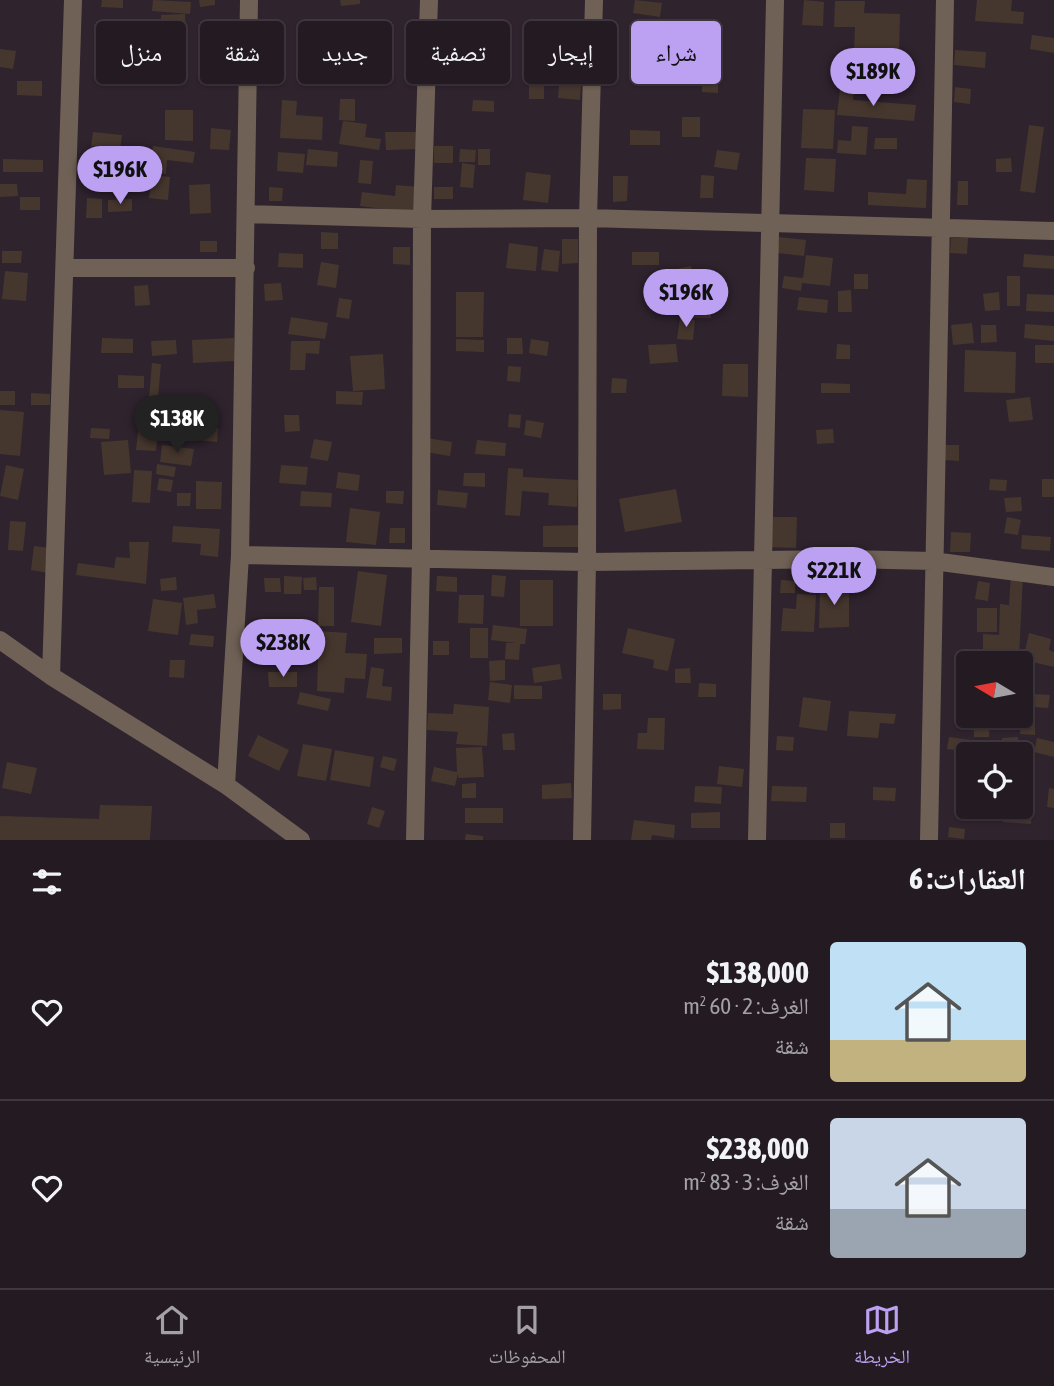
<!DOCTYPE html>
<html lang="ar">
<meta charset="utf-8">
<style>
body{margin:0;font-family:"Asap Condensed","Noto Naskh Arabic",sans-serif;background:#2b232a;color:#f1f3f6;direction:rtl;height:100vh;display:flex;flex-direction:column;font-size:26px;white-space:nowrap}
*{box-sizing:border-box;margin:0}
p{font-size:23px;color:#a3a1a5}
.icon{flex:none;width:38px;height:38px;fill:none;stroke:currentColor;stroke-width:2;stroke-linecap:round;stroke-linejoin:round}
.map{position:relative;height:840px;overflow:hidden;direction:ltr}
.side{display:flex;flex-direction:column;background:#231a22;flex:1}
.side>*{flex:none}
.banner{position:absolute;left:21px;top:21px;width:700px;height:63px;direction:rtl;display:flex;gap:14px}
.needle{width:46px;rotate:280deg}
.tools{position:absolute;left:956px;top:651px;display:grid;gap:14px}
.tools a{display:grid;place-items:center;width:77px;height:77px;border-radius:7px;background:#231a22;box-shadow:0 2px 5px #0004,0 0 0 2px #403840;font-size:35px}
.price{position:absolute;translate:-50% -60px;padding:0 16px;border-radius:24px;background:#bca0f2;color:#111;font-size:23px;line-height:46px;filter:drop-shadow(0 2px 4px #0008)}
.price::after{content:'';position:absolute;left:50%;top:42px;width:21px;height:16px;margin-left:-10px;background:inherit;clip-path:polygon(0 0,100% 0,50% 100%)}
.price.active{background:#222;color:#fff}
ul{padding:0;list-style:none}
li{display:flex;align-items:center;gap:21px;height:175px;padding:0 28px}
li+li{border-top:2px solid #403840}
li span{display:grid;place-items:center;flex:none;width:196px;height:140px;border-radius:7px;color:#555}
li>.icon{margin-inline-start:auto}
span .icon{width:84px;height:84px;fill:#fffc;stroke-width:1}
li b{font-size:30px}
h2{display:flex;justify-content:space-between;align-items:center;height:84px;padding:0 28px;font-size:30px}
.tag{padding:0 24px;border-radius:7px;background:#231a22;box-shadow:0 2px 5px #0004,0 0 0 2px #403840;font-size:24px;line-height:63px}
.tag.active{background:#bca0f2;color:#111}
.tab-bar{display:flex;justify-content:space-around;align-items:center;height:98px;border-top:2px solid #403840;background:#231a22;font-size:19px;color:#a3a1a5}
.tab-bar a{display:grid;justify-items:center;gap:4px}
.tab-bar .active{color:#bca0f2}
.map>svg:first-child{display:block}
.building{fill:#46372e}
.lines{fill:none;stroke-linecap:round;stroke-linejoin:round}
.minor{stroke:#706156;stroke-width:18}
</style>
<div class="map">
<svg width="1054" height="840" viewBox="0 0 1054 840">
<rect width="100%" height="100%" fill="#2f232e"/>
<path class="building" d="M102 0H123V8L101 7Z
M153 0 191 2 190 14 152 11Z
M199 0H215V5L200 7Z
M340 0H360V4L341 6Z
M635 0 662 3 660 17 633 13Z
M804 0 824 2 823 26 802 25Z
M977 0H1012L1011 11 1024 12 1023 24 975 21Z
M835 1H865L864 13 900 14 899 51H854L855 27H834Z
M185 14 186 40H161V15Z
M634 22H651V36H634Z
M1032 35 1054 38V53L1030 49Z
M125 45 152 48 150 66 123 62Z
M564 48 565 64 539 65 538 50Z
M0 49 16 51 13 69 0 67Z
M955 50 986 52 985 68 954 65Z
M843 52H855L853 79H842Z
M856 70 871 72 868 92 853 90Z
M702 77H718V93L702 92Z
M17 81H42V96L17 95Z
M544 84V99H529V85Z
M559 85 581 86 580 100 558 98Z
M955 87 971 89 970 104 954 102Z
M840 89 854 90 853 100 916 105 914 121 837 115Z
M340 99H355V121L339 120Z
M282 100 297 101 296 115 323 117 322 140 280 138Z
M473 100 494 101V112L472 111Z
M803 109 835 110 833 149 801 148Z
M165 110H193V141L165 140Z
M682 117H700V137H682Z
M343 121 367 124 365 137 381 139 379 150 339 144Z
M1029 125 1044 127 1035 193 1020 191Z
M852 126 868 127 866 155 837 153 838 140 851 141Z
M211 128 231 130 229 150 210 149Z
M630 130 660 131V145H630Z
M93 132 122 135 120 150 91 146Z
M385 132H418V149L386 150Z
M875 138H897V149H874Z
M153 146 195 152 193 163 167 160 166 174 149 172Z
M434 146H453V163H434Z
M308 149 338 152 337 167 306 165Z
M460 149 476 150 475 162H459Z
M478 149H490V165H478Z
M717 150 740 153 737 170 714 167Z
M278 152 305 154 303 173 277 171Z
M806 158 836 159 834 192 804 190Z
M1011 158 1012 172H996V159Z
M3 159 43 160V172H3Z
M360 160 373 161 371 184 358 183Z
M105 161 132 162V183H104Z
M462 163 475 165 473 188 460 187Z
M526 172 551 175 548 203 523 200Z
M152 175 170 177 168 200 149 198Z
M701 175 714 176 713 198H700Z
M613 176H628L627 201 613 202Z
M907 179 927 180 926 208 868 205V192L906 194Z
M958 181H968V205H957Z
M0 184H17L18 196 0 197Z
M210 184 211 213 190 214 189 185Z
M396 185 419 187 416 213 360 206 362 192 395 196Z
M269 187 283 188 282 201H269Z
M434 187H453V199H434Z
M20 197H40V210H20Z
M87 198 102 199V218H86Z
M132 199V211L108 212V200Z
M321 232 338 233V249H321Z
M779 237 806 240 804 256 777 253Z
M951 238H968L967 254 950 253Z
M562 239H578V263L562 264Z
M200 241H217V252H200Z
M509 243 538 247 536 271 506 268Z
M393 247H410V265L393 264Z
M544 249 560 251 558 272 541 270Z
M2 251H22L21 263H2Z
M632 252H659V265H632Z
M279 253 303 254V268L278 267Z
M1024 254 1054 256V269L1023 267Z
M806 255 833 258 830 286 802 283 801 291 782 288 784 276 803 278Z
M321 262 339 265 336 288 317 285Z
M691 266 696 288 680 291 676 269Z
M5 271 28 273 26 301 2 299Z
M697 272H711L710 285H696Z
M854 274H868V289H854Z
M1007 276H1020V306H1007Z
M281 283 283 300 265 301 264 284Z
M148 285 150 305 135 306 134 286Z
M851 290 852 312H838V291Z
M456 292H484L483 337H456Z
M999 292 1000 310 985 311 983 294Z
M1027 294 1054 295V312L1026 311Z
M799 297 828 300 827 313 797 310Z
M339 298 352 300 349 319 336 317Z
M693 306H711V318H692Z
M291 317 328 323 325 339 288 334Z
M680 318 695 320 693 340 677 339Z
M972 323 974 343 953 345 951 325Z
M1025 324 1054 326V341L1024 338Z
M981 325H996L997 342 981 343Z
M102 338 133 339V353H101Z
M234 338V361L193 363 192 340Z
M507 338H522L523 354H507Z
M456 339 484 340V352L456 351Z
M531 339 549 342 547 356 529 353Z
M176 340 177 354 152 356 151 341Z
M291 341H320L319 354 306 353 305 370H290Z
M676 344 678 362 650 364 648 345Z
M837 344 850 345V359H836Z
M1035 345H1054V363H1035Z
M965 350 1016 352 1015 393 964 392Z
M383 354 385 389 353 391 350 356Z
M152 363 161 364 158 398H149Z
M723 364H748V397L722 396Z
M508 366 521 367 520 382 507 381Z
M118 375 144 376V388H118Z
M612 378 627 379 626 393H611Z
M821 383 850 384V393H821Z
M0 391H15V405H0Z
M336 391 363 392 362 405 336 404Z
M31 393 50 394V405H31Z
M1030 397 1033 420 1009 422 1006 400Z
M166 408H191L192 440 164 441Z
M0 410 24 412 20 456 0 454Z
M509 414 521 415 520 428 508 427Z
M284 415H299L300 431 285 432Z
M526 420 544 423 541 438 524 435Z
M139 422 159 424 156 451 136 450Z
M198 427 218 428 217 442 197 440Z
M91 428 110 429 109 439 90 438Z
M833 429 834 443 817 444 816 430Z
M427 438 452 442 450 456 426 452Z
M314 439 332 442 328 461 310 458Z
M128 440 131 473 104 475 101 442Z
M477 440 506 443 505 456 475 454Z
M162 445 194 449 191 466 160 462Z
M943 445H959V461L942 460Z
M157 464 176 467 174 477 156 474Z
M6 465 24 469 18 500 0 496Z
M281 465 308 467 306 485 279 483Z
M508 468 523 469V477L578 480 577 507 548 505 549 493 522 491 520 516 505 515Z
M134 470 152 471 150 503 132 502Z
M338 472 360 475 358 491 336 488Z
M464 473H485V487L463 486Z
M159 478 173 480 171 492 157 490Z
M990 479 1007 480 1006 491 989 490Z
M1042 479H1054V497H1042Z
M196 481 222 482 221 509H196Z
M676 489 682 522 625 532 619 499Z
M438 490 468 493 466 508 437 505Z
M301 491 332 493 331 507 300 506Z
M386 491H404L403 504 386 503Z
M177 493H191L190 506H177Z
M1021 497 1022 511 1006 512 1004 498Z
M350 508 380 512 376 545 346 542Z
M767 517H797L796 548 766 547Z
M1007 517 1021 520 1018 535 1004 533Z
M10 521 26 522 23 551 8 550Z
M583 525V547H543V526Z
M173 526 220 529 218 557 200 555 201 544 172 542Z
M390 528H405V543H389Z
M951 532 971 533 970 552H950Z
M1022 535 1051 537 1050 551 1021 549Z
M129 542H149L146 584 76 575 78 563 114 568 116 557 130 558Z
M34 546 51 548 48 573 31 570Z
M358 571 387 575 381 626 351 622Z
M1011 574 1023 575 1019 657 983 656V634L999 635 1000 604 1009 605Z
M492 575 506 576 504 597 491 596Z
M284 576 302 577 301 594H284Z
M437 576 457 577V592L436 591Z
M176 577 177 590 161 591 160 579Z
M316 577 317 590H304L303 578Z
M264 578H280L281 592H265Z
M520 580H553V626H520Z
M781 580 795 581V593H780Z
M978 581 990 583 988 601 975 599Z
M820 585 849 586V627L819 628Z
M319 587H334V626H318Z
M214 594 216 608 197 610 198 623 186 625 183 598Z
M797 594 816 595 814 632 781 631 783 608 796 609Z
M459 595H484L483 624 458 623Z
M153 599 182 603 178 635 148 631Z
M977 608H997V632H977Z
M493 625 527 629 525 644H520L519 660 505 659 506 643H517L491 640Z
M470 628H488V658H470Z
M628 628 675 639 668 671 653 668 654 660 622 653Z
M319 631 347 633 345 653 367 654 365 679 345 678 344 693 317 691Z
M1029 633 1051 639 1049 650 1054 652V667L1023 660Z
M191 634 214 636 213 647 189 645Z
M284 636 301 637V652H283Z
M374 638H402V653L374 654Z
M433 641H449V655H433Z
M170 660H185L184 678 169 677Z
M505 660V680L490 681 489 661Z
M560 664 562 679 534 683 532 668Z
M371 667 384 669 382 686 392 687 391 701 366 698Z
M690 668 691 683H675V669Z
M268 672H297V687H269Z
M490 682 512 685 510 703 488 700Z
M699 683 716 684V697H698Z
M514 685 542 686V699H514Z
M959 685H968V712H958Z
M300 692 331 699 328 711 297 704Z
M603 694H621V709L603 710Z
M1034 694 1050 695 1048 708 1033 707Z
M803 697 831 701 827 731 799 727Z
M454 704 489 707 487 746 456 744 458 732 427 730 428 713 453 714Z
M849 711 896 714 894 724 880 723 878 738 847 736Z
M1021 717 1035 718V735L1020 734Z
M648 718H665L664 750 637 749 638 733H647Z
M974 721 990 722 989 737H974Z
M514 733 515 750H503L502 734Z
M258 735 289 750 279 771 248 756Z
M777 736 794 737 793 751 776 750Z
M949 737 971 740 970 752 947 749Z
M1018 737V750H1002V738Z
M1037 738 1054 742V757L1034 752Z
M303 744 332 749 326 781 297 776Z
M482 747 484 777 458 778V773L455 786 431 781 434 767 457 772 456 748Z
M335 750 374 757 370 787 330 780Z
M383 756 397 759 394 771 380 767Z
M7 762 37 768 31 794 2 788Z
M719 766 744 769 742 787 717 784Z
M476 783V798H462V784Z
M571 783 572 798 542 799V785Z
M695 786 722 787 721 804 694 802Z
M772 786 807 787 806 802 771 801Z
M873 787 896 788 895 801 873 800Z
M1049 788 1054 789V808L1047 807Z
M1020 799 1033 800 1031 824 1003 822 1004 807H1020Z
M100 805 152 806 150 840H0V816L99 819Z
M372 807 385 811 379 828 367 824Z
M967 807H986L983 819 965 815Z
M465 808H503V823H465Z
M720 812V828H691V813Z
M634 820 675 825 674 838 652 835 651 840H631Z
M830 823H845V838H830Z
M949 827 965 829 964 839 948 837Z
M466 834 483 836V840H465Z"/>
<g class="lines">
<path class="minor" d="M247 214 422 219 588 218 1054 231
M65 268H246
M240 555 587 562 848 559 933 561 1054 577
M0 640 51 676 226 785 301 840
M51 676 73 0
M226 785 240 555 249 0
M415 840 421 558 422 219 429 0
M582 840 587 562 588 218 594 0
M757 840 775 0
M929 840C933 560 942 280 945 0"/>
</g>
</svg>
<div class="tools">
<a><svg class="needle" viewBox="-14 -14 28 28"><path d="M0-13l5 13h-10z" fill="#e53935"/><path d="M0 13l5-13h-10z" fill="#a3a1a5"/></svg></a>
<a><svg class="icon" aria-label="locate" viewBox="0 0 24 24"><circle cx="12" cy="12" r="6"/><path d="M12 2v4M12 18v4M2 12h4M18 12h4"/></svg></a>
</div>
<b class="price" style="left:873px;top:108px">$189K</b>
<b class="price" style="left:120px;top:206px">$196K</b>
<b class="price" style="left:686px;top:329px">$196K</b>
<b class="price active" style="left:177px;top:455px">$138K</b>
<b class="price" style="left:834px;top:607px">$221K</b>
<b class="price" style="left:283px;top:679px">$238K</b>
<div class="banner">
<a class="tag active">شراء</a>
<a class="tag">إيجار</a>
<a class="tag">تصفية</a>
<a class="tag">جديد</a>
<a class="tag">شقة</a>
<a class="tag">منزل</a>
</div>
</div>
<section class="side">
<h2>العقارات: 6<svg class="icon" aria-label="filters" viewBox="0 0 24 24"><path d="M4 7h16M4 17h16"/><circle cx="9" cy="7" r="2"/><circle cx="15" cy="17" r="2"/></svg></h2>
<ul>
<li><span style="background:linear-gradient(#bfe0f5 70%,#c2b280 0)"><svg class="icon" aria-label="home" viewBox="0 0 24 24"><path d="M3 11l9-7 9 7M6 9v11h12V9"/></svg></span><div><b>$138,000</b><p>الغرف: 2 · 60 m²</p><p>شقة</p></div><svg class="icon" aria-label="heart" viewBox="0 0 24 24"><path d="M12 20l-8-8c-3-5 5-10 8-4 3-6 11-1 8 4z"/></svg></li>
<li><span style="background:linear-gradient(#c9d6e8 65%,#9aa5b1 0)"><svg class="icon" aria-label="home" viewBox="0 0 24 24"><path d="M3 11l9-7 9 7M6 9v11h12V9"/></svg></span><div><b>$238,000</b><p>الغرف: 3 · 83 m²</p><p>شقة</p></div><svg class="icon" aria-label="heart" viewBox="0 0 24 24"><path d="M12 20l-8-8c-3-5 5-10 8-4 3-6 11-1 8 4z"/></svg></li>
</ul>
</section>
<nav class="tab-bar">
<a class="active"><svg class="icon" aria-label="map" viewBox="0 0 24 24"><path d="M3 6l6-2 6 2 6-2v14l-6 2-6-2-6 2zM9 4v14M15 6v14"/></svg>الخريطة</a>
<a><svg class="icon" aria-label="saved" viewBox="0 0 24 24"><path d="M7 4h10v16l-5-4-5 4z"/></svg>المحفوظات</a>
<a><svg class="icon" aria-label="home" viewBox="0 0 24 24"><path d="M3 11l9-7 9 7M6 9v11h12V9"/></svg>الرئيسية</a>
</nav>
